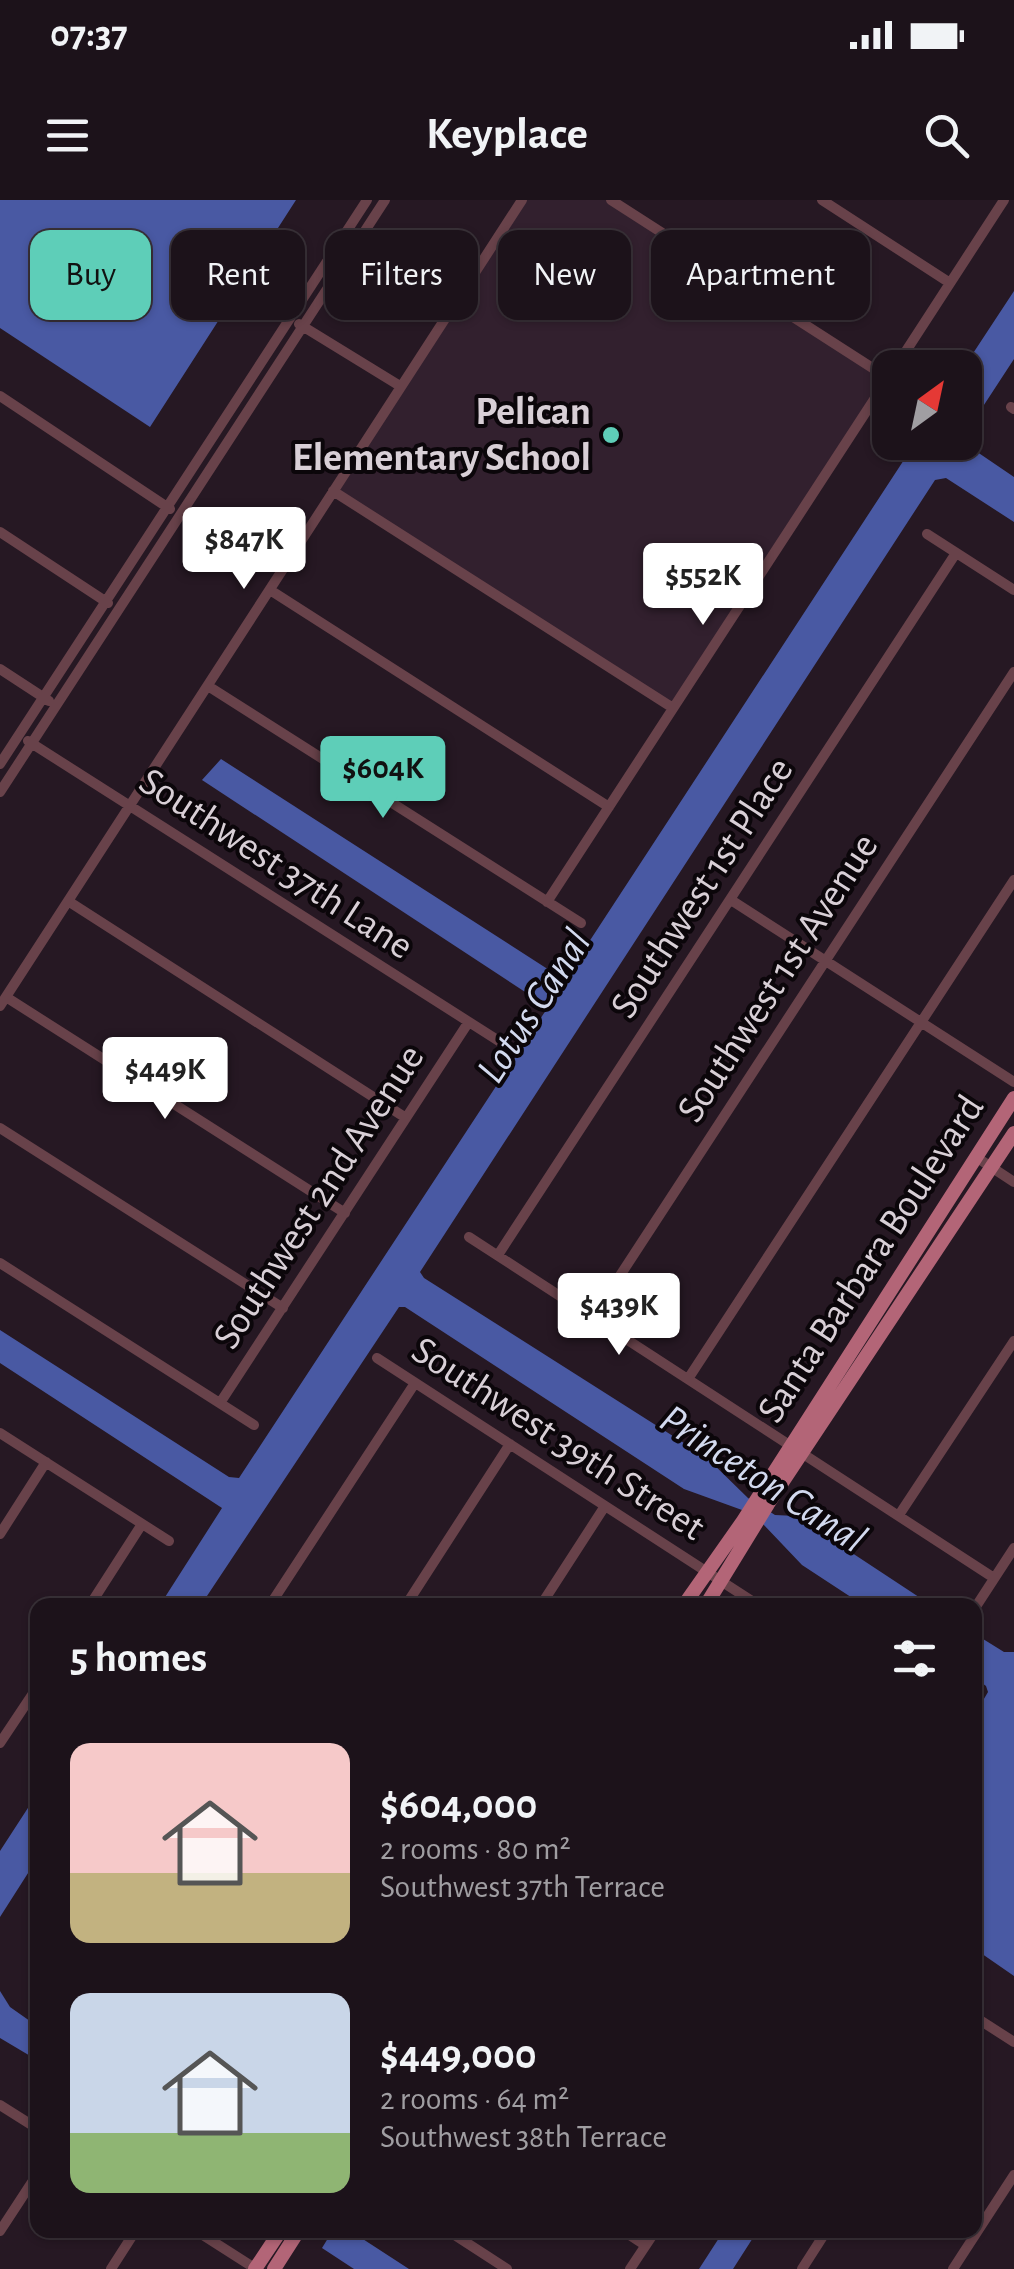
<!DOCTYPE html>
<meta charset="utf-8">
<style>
body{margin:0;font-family:"Alegreya Sans",sans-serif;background:#292027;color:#f1f3f6;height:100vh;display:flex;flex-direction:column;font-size:38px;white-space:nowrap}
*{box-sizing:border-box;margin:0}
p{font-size:32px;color:#a09ea2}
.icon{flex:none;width:55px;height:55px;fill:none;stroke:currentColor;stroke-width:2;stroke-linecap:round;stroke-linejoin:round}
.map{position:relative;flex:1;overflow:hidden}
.panel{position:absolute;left:30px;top:1398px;width:952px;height:640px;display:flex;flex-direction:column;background:#1c121a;border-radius:20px;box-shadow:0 2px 8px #0004,0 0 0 2px #3a3239}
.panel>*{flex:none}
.guide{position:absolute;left:30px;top:30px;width:955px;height:90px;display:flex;gap:20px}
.needle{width:65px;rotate:33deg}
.controls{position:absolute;left:872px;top:150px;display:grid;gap:20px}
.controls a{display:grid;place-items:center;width:110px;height:110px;border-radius:20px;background:#1c121a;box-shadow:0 2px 8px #0004,0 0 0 2px #3a3239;font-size:50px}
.price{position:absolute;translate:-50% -85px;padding:0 22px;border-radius:10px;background:#fff;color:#222;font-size:32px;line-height:65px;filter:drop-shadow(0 2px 5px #0008)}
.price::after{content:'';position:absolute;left:50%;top:60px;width:30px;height:22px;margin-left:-15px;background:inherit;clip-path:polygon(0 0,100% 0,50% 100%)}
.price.on{background:#5eceb8;color:#111}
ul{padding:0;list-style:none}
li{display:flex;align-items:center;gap:30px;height:250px;padding:0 40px}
li span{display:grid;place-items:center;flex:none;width:280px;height:200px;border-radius:20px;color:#555}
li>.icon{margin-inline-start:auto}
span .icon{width:120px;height:120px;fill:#fffc;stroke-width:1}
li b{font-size:42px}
h2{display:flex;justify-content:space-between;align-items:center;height:120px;padding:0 40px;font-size:42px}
.chip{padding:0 35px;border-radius:20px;background:#1c121a;box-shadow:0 2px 8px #0004,0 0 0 2px #3a3239;font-size:35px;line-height:90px}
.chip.on{background:#5eceb8;color:#111}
.status{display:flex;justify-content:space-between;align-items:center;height:70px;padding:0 50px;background:#1c121a;direction:ltr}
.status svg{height:28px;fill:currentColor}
header{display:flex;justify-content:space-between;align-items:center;height:130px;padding:0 40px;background:#1c121a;font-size:45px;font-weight:700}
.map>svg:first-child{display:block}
.built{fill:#32202e}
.water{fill:#4959a3}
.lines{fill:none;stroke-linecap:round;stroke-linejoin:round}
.minor{stroke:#68424a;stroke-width:10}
.major{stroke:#b36577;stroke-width:14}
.poi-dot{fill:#5eceb8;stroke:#0b060a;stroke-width:4}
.labels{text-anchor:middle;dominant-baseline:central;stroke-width:8;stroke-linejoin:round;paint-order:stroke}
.poi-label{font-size:40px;font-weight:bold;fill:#d8cfd6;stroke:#0b060a;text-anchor:end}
.street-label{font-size:40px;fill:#d8cfd6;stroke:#0b060a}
.water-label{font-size:42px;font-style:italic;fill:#d2d9ee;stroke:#0b060a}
</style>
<div class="status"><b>07:37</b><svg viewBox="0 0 49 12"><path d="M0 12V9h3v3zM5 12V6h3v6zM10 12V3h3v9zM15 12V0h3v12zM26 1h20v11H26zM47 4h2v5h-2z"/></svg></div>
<header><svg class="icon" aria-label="menu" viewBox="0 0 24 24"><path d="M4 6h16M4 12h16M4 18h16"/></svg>Keyplace<svg class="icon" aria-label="search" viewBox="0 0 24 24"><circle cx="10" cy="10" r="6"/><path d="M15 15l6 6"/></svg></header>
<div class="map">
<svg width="1014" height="2069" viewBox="0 0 1014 2069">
<rect width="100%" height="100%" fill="#261823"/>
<path class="built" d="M522 0H612L888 178 673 508 333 291Z"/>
<path class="water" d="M0 0H296L150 227 0 128Z
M1014 91V159L965 234 964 167Z
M915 243H964L1014 277V322L946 278 935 280 420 1072 424 1078 706 1257 748 1298 775 1315 796 1316 931 1405H863L802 1365 763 1324 742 1310 684 1289 405 1107H399L201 1405H160L222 1308 0 1163V1130L229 1277 239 1278 548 807 202 580 221 559 560 777 570 771Z
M975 1434 1004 1452H1014V1776L975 1749V1514L988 1492 986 1486 975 1478Z
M37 1594V1659L0 1717V1651Z
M0 1791 10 1807 37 1826V1860L0 1838Z
M333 2030H349L409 2069H354L322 2048Z
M719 2030H758L733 2069H699L719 2038Z"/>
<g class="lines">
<path class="minor" d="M611 0 888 178
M822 0 950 83
M299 124 400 186
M895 168 1004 0
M0 196 170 309
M1011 207 1014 209
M333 291 673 508
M0 332 108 403
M927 334 1014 390
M270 390 609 607
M0 469 49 501
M208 486 581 723
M28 541 502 843
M0 564 367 0
M0 592 385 0
M731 700 1014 882
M68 701 406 918
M547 702 890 175
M6 797 345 1013
M0 806 522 0
M0 928 283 1108
M976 957 1014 982
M469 1037 994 1378
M498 1055 956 353
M0 1063 254 1225
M593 1117 1014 472
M377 1158 758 1405
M688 1179 1014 680
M220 1203 468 823
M0 1233 169 1341
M899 1315 1014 1141
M0 1334 46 1262
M90 1405 142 1324
M270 1405 415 1183
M406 1405 510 1244
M541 1405 605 1306
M975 1408 1014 1348
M0 1543 38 1486
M975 1817 1014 1842
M0 1905 38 1929
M195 2030 256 2069
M447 2030 507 2069
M622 2030 645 2045
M0 2031 38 1973
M111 2069 136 2030
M630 2069 656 2030
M802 2069 827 2030
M953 2069 1014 1975"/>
<path class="major" d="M684 1405 743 1321 1014 898
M706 1405 768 1304 1014 933
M255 2069 281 2030
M274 2069 299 2030"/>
</g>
<circle class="poi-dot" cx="611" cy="235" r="10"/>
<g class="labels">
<g class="poi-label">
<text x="591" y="212">Pelican<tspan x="591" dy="46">Elementary School</tspan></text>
</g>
<g class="street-label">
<text transform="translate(276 664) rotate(33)">Southwest 37th Lane</text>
<text transform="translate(702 688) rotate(-57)">Southwest 1st Place</text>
<text transform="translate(778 778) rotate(-57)">Southwest 1st Avenue</text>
<text transform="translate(319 997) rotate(-57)">Southwest 2nd Avenue</text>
<text transform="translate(871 1059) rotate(-57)">Santa Barbara Boulevard</text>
<text transform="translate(558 1239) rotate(33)">Southwest 39th Street</text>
</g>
<g class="water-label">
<text transform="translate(534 806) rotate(-57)">Lotus Canal</text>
<text transform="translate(763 1279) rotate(33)">Princeton Canal</text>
</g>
</g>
</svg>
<div class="controls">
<a><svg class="needle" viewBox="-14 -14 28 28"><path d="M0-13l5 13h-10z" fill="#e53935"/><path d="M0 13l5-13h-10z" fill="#a09ea2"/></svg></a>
</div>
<b class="price" style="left:244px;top:392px">$847K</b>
<b class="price" style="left:703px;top:428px">$552K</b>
<b class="price on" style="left:383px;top:621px">$604K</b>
<b class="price" style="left:165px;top:922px">$449K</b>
<b class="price" style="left:619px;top:1158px">$439K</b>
<div class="guide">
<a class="chip on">Buy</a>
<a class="chip">Rent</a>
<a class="chip">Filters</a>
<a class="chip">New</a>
<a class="chip">Apartment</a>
</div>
<section class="panel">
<h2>5 homes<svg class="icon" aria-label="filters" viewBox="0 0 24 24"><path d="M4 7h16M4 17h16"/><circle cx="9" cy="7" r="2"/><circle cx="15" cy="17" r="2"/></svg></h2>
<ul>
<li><span style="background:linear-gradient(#f6c9c9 65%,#c2b280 0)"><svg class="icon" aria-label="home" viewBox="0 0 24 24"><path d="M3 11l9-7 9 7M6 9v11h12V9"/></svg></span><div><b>$604,000</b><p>2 rooms · 80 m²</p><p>Southwest 37th Terrace</p></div></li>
<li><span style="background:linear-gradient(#c9d6e8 70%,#8fb573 0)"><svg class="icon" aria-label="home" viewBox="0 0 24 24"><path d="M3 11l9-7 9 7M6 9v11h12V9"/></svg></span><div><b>$449,000</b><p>2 rooms · 64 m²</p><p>Southwest 38th Terrace</p></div></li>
</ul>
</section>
</div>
